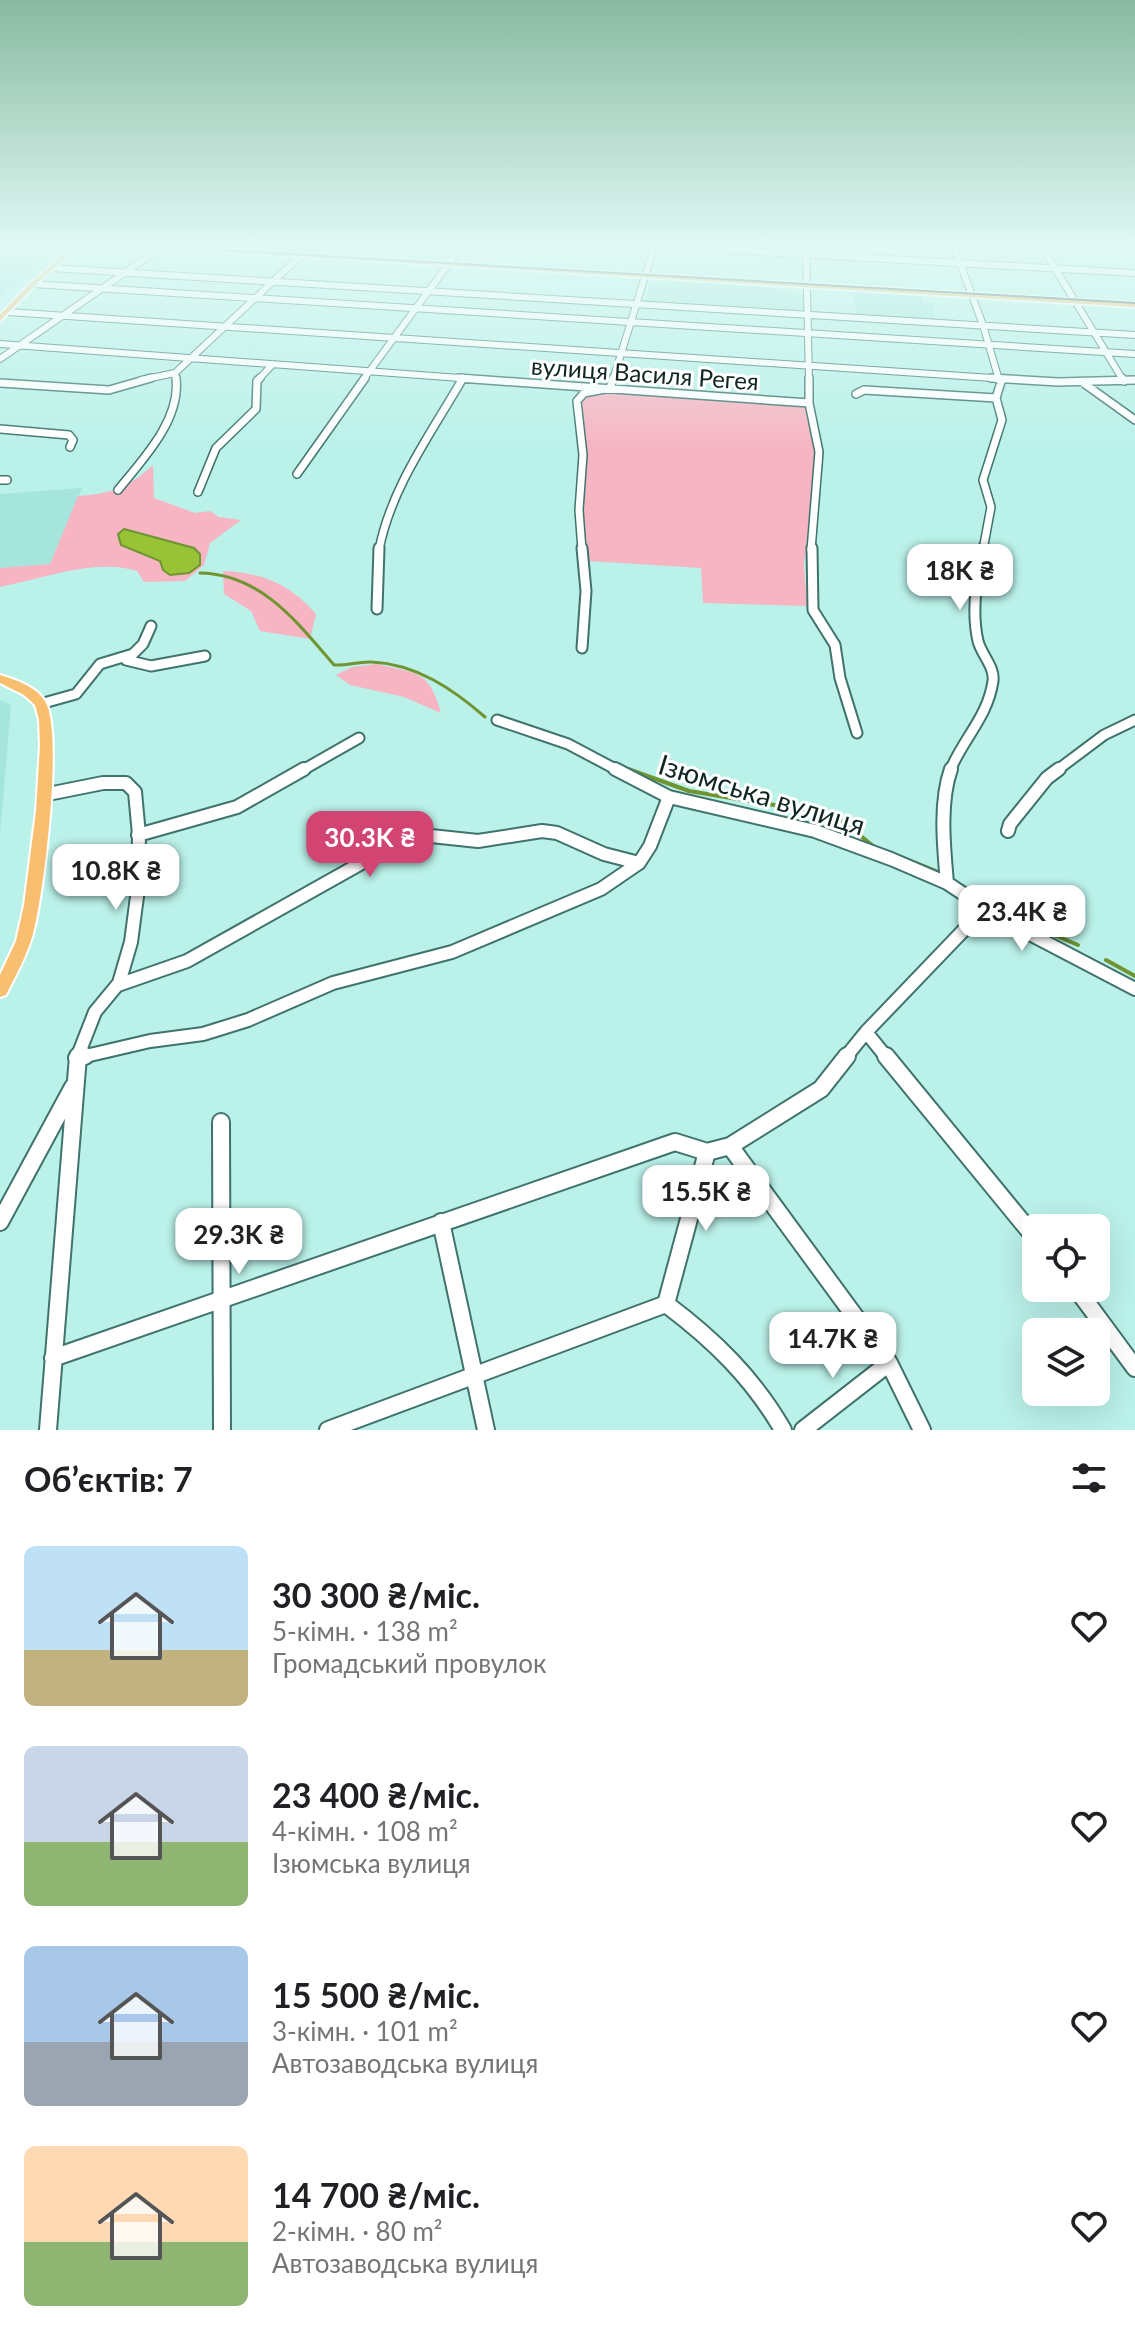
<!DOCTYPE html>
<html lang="uk">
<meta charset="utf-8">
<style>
body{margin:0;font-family:Lato,sans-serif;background:#f6f6f6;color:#202124;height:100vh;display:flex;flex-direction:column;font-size:30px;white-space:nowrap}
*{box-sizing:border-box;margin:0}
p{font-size:26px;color:#757577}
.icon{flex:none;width:44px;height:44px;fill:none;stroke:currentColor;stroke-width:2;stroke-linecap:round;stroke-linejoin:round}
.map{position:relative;height:1430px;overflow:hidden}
.sheet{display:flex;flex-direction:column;background:#fff;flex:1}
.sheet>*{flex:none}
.buttons{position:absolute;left:1022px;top:1214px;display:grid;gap:16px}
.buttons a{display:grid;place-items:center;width:88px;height:88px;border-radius:12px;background:#fff;box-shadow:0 8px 32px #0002;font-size:40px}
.price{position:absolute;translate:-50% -68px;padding:0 18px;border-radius:16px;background:#fff;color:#222;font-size:26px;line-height:52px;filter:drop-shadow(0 2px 4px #0008)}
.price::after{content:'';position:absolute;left:50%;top:48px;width:24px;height:18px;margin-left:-12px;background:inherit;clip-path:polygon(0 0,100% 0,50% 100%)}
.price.selected{background:#d24471;color:#fff}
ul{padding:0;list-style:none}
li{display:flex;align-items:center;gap:24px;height:200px;padding:0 24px}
li span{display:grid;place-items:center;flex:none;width:224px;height:160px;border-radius:12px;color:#555}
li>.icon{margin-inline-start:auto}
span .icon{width:96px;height:96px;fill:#fffc;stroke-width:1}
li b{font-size:34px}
h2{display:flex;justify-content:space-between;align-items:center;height:96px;padding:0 24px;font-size:34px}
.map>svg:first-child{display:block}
.built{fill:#a5e5dc}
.green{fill:#f7b5c3}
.water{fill:#98c337;stroke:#6f9431;stroke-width:2}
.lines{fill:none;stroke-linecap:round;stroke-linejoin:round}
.stream-far1{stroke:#6f9431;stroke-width:3}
.stream{stroke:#6f9431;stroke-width:4}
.minor-far4-casing{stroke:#3f736c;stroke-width:8}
.minor-far3-casing{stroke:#3f736c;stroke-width:10}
.minor-far2-casing{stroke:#3f736c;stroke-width:13}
.minor-far1-casing{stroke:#3f736c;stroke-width:16}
.minor-casing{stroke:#3f736c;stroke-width:20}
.major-casing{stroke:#fff;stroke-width:4}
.minor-far4{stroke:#fff;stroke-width:6}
.minor-far3{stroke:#fff;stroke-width:7}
.minor-far2{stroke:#fff;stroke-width:9}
.minor-far1{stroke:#fff;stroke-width:12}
.minor{stroke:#fff;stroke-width:16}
.major{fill:#f9bf70;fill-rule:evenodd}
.tram{stroke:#3f5e5a;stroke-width:2}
.labels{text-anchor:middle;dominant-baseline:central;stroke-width:6;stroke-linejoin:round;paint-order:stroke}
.far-street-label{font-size:24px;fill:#102623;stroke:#fff}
.street-label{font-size:28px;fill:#102623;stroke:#fff}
</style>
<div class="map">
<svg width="1135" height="1430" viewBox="0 0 1135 1430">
<rect width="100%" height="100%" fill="#baf1e9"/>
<path class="built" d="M6 247H64L0 298V251Z
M670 281 781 288 782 291 804 295V314L645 303 650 284 668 286Z
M854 292 921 296 923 303H932L936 321 857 316Z
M82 488 50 564 0 568V494Z
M0 700 11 705 0 836Z"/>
<path class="green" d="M606 391 806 404 816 438 814 484 804 564 807 606 703 603 701 568 589 561 582 505 579 399 588 393Z
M153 465 154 498 195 513 210 511 219 517 241 520 210 543 204 565 185 581 144 582 137 571C95 558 42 579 0 587V568L50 564 78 496C111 494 130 487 153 465Z
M223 571C262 573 289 583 316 614L310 639 260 631 251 611 224 594Z
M377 664C417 674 429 669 441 713L404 697 350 685 336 675 352 667Z"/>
<path class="water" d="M124 529 194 548 200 554V565L189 573 170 575 163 570 160 561 121 545 118 534Z"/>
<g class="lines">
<path class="stream-far1" d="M200 573C261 574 297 622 334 665 347 666 359 661 372 662 416 664 453 689 485 717
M625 768 633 771"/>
<path class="stream" d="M628 769 689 791 828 814 845 823 873 846
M891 853 936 871
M986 895 1035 927 1078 945
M1106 960 1135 976"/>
<g class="minor-far4-casing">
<path id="minor-far4" d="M676 247 1135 273
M806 247 809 380
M954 247 983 325 999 380
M1042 247 1123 380
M1074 247 1135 250
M52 268 1135 335
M33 284 1135 354
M8 312 1021 380
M0 344 487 380
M0 359 162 247
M141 380 175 373
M176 380 175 373 310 247
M258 380 273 364
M363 380 461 247
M613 380 654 247"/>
</g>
<g class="minor-far3-casing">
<path id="minor-far3" d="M459 378 809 403
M809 378V403L819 452 811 550
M991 378 1058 382 1135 380
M1122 378 1124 381
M1082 382 1135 420
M0 383 109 390 151 378
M856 394 864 390 996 398
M0 429 69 435 73 440 70 447
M297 474 365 378
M0 480H7
M118 490C143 459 181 420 176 378
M198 492 216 448 256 409 257 381 260 378
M379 550C391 487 432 432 463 378
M582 550 579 510 583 455 577 401 584 393 610 388 613 378
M983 550 991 507 983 480 1002 420 996 398 1001 382 997 378"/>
</g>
<g class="minor-far2-casing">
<path id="minor-far2" d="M812 548 813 610 835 645 840 678 857 733
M377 609 379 548
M582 648 586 591 582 548
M126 660 151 666 205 656
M40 704 76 694 100 664 133 654 143 644 151 626
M497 720 568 744 619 771
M301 771 359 738
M950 771C962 740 988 717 993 681 995 667 981 654 978 641 971 611 977 577 983 548
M1056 771 1104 735 1135 720"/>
</g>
<g class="minor-far1-casing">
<path id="minor-far1" d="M615 769 669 797 815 831 891 859 947 883 1003 920 1135 989
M43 795 103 783H126L135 792 139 835 138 889 131 942 119 983 95 1012 77 1058
M1008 831 1010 824 1047 778 1059 769
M138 835 237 807 304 769
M947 883C944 848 939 803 951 769
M118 985 187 961 374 856 431 836 478 841 542 831 557 833 604 854 639 863
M866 1032 887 1058
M77 1058 150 1041 203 1034 248 1020 333 983 452 952 601 889 639 863 650 846 669 797
M845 1058 866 1032 984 909"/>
</g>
<g class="minor-casing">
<path id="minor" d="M886 1056 1036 1239
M77 1058 85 1056
M221 1122 222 1430
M730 1146 821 1089 847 1056
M0 1222 73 1087
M441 1222 486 1430
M1076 1288 1135 1368
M666 1304C714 1340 753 1378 783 1430
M666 1304 707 1152
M53 1358 675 1142 707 1152 730 1146 889 1363 922 1430
M48 1430 78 1056
M328 1430 666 1304
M803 1430 889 1363"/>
</g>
<g class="major-casing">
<path id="major" d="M72 247H79L35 285 0 321V315L31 283Z
M142 247H182L1135 303V307Z
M0 675C16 680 38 687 46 703 63 736 44 894 33 934 27 955 16 975 6 995L0 997V975L16 941 24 905 36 811 40 745 39 720 35 705 24 695 0 683Z"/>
</g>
<use href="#minor-far4" class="minor-far4"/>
<use href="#minor-far3" class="minor-far3"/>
<use href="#minor-far2" class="minor-far2"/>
<use href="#minor-far1" class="minor-far1"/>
<use href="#minor" class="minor"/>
<use href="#major" class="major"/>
<path class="tram" d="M169 247 1135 303"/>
</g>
<linearGradient id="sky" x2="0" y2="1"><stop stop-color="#88baa1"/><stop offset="0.55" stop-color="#e0f9f5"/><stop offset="1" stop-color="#e0f9f5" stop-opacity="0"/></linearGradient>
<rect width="1135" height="448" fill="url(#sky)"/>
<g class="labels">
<g class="far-street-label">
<text transform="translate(645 373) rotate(4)">вулиця Василя Регея</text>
</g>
<g class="street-label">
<text transform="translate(762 794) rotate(17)">Ізюмська вулиця</text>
</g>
</g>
</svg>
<div class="buttons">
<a><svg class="icon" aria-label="locate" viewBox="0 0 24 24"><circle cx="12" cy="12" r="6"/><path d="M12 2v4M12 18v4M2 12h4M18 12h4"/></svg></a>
<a><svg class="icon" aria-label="layers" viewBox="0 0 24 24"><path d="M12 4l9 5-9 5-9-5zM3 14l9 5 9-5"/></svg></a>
</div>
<b class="price" style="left:960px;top:612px">18K ₴</b>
<b class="price selected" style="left:370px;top:879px">30.3K ₴</b>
<b class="price" style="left:116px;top:912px">10.8K ₴</b>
<b class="price" style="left:1022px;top:953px">23.4K ₴</b>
<b class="price" style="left:706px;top:1233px">15.5K ₴</b>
<b class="price" style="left:239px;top:1276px">29.3K ₴</b>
<b class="price" style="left:833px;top:1380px">14.7K ₴</b>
</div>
<section class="sheet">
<h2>Об’єктів: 7<svg class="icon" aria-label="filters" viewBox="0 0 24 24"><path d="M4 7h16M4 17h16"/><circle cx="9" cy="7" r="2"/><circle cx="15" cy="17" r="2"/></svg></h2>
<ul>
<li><span style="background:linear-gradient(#bfe0f5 65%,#c2b280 0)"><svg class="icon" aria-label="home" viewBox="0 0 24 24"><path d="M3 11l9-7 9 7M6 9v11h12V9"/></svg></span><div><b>30 300 ₴/міс.</b><p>5-кімн. · 138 m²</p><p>Громадський провулок</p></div><svg class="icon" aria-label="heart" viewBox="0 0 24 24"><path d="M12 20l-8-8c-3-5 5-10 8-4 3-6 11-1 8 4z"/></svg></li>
<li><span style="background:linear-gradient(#c9d6e8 60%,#8fb573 0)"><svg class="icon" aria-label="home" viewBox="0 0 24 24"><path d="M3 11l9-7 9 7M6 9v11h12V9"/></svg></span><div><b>23 400 ₴/міс.</b><p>4-кімн. · 108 m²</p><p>Ізюмська вулиця</p></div><svg class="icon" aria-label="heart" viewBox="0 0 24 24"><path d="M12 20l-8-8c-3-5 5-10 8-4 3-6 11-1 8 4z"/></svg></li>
<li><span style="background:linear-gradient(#a9c7e8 60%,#9aa5b1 0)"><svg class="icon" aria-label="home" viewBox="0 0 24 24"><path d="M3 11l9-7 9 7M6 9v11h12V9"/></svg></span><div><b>15 500 ₴/міс.</b><p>3-кімн. · 101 m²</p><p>Автозаводська вулиця</p></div><svg class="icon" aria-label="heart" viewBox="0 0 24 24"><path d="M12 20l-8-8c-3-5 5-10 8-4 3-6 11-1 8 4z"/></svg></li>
<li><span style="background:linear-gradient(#ffd9b3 60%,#8fb573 0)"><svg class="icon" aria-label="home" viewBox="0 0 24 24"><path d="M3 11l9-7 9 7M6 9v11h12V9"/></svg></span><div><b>14 700 ₴/міс.</b><p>2-кімн. · 80 m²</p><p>Автозаводська вулиця</p></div><svg class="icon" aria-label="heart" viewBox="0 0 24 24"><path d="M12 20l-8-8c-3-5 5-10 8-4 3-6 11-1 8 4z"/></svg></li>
</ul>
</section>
